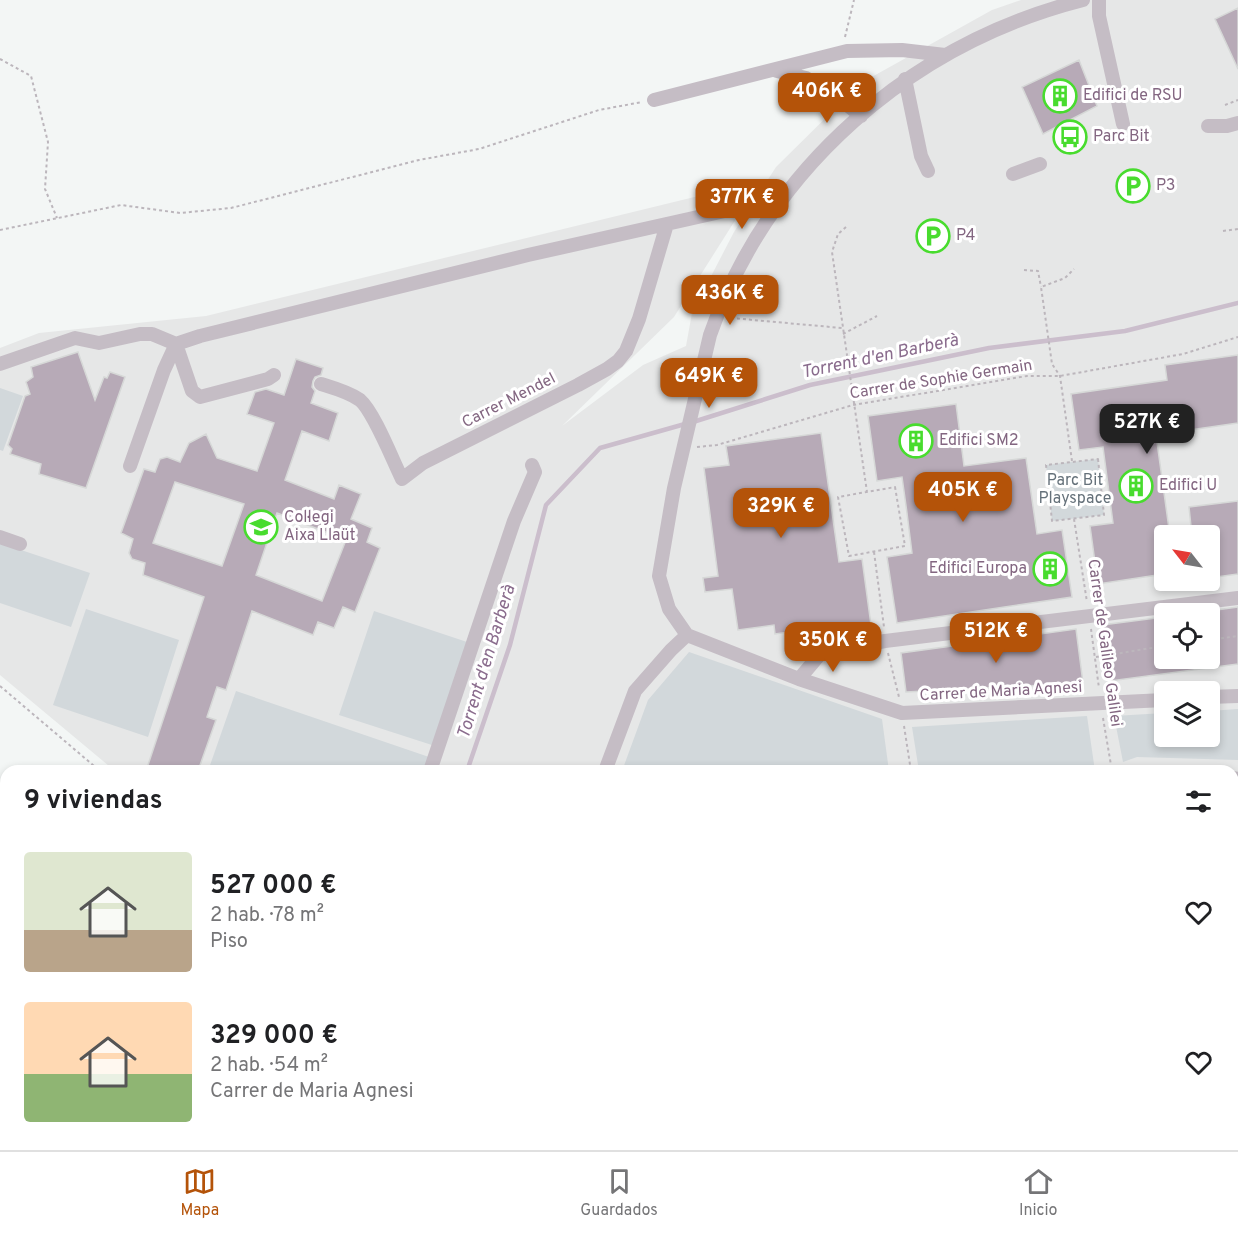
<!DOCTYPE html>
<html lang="es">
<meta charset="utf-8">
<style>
body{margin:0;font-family:Overpass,sans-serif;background:#f6f6f6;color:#202124;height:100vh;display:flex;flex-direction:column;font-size:22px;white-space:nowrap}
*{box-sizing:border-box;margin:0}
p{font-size:20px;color:#757577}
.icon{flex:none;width:33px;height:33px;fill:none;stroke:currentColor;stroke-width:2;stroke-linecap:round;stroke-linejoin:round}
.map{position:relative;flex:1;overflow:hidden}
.panel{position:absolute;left:0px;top:765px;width:1239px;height:386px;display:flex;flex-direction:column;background:#fff;border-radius:18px 18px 0 0;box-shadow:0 3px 9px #0003}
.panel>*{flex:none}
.needle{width:39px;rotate:301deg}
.buttons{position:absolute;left:1154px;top:525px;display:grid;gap:12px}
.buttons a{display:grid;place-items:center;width:66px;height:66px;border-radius:6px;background:#fff;box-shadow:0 3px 9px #0003;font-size:30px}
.price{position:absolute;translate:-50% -51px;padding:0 14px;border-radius:12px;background:#b45309;color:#fff;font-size:20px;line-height:39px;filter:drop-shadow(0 2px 3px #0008)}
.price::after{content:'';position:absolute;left:50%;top:36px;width:18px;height:14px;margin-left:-9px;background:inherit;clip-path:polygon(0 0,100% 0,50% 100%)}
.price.on{background:#222;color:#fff}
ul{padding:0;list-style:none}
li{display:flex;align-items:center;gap:18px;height:150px;padding:0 24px}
li span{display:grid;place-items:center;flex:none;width:168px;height:120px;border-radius:6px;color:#555}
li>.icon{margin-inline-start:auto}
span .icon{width:72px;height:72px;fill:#fffc;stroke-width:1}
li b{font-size:26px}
h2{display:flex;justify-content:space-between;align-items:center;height:72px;padding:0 24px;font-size:26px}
.dock{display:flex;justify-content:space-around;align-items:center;height:84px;border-top:2px solid #e0e0e0;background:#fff;font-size:16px;color:#757577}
.dock a{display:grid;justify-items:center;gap:3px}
.dock .on{color:#b45309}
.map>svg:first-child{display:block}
.built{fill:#e6e7e7;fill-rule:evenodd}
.green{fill:#d2d8db}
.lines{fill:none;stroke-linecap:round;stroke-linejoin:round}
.stream{stroke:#cbbecc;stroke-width:4.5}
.building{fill:#b7aab7;stroke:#d6d8d7;stroke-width:1.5;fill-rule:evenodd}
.path{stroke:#bcb6bc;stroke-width:2;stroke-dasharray:3 3;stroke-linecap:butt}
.minor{stroke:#c5bdc5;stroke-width:14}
.labels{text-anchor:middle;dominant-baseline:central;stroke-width:6;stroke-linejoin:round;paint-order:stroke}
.poi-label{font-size:16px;fill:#836681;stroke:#fff;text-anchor:start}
.street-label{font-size:16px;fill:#836681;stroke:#fff}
.park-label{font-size:16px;fill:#65717a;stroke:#fff}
.water-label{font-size:18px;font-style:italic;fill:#8a6c8d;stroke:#fff}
</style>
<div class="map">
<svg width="1238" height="1150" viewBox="0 0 1238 1150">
<rect width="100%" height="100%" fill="#f3f6f5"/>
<path class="built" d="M1021 0H1238V979L1233 978V771H115L0 675V348L39 333 206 316 760 181 674 317 562 426 643 365 686 346 692 313 734 232 776 167 861 83 992 10ZM1164 536H1209V580H1164ZM1164 614H1209V658H1164ZM1164 692H1209V736H1164Z
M555 1145H844L839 1150H565Z"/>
<path class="green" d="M0 388 23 396 3 451 0 450Z
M1098 459 1104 515 1052 521 1046 465Z
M0 543 90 573 71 627 0 603Z
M86 609 179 640 148 737 53 705Z
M374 611 470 643 435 746 339 715Z
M689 652 882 719 889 771H622L648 700Z
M236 691 429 757 424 771H208Z
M1238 709V760L1137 757 1123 762 1114 716 1164 713V736H1209V711Z
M1087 716 1095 771H919L912 727Z
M1233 789H1238V847L1233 848Z
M582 1145H827L822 1150H591Z"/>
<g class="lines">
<path class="stream" d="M693 422 810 385 989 348 1125 331 1238 303
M467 771 510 645 546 505 600 448 685 424
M396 1150 397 1144"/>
</g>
<path class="building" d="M1238 8V69L1215 19Z
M1079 60 1097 106 1043 134 1022 87Z
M78 352 95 400 104 377 107 378 110 372 125 377 86 488 39 474 41 464 10 454 12 449 8 445 25 396 30 394 26 382 33 377 31 367Z
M1238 355V423L1156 435 1170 536H1164V574L1098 584 1090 526 1113 523 1103 447 1079 450 1071 394 1167 380 1165 365Z
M296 359 323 368 321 375 315 377 313 381 312 387 315 391 311 403 338 413 329 441 302 431 285 480 334 499 339 485 361 494 351 519 372 528 367 542 380 548 355 612 343 607 334 628 318 622 313 635 252 611 226 690 217 687 207 717 216 720 198 771H146L204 597 143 575 145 563 132 559 129 553 133 539 121 533 144 469 155 472 160 459 167 457 180 462 189 443 206 434 217 458 257 471 274 423 247 414 255 392 266 389 284 395ZM175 482 244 504 222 566 153 543ZM277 513 346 540 322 601 256 575Z
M956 404 964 466 1026 458 1037 534 1062 530 1072 597 897 623 887 557 912 553 907 513 902 477 877 481 868 416Z
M821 433 839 562 862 559 871 625 854 627 853 623 775 634 774 625 738 630 732 589 705 592 703 578 718 576 704 468 729 465 726 446Z
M1238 501V574L1209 578V536H1192L1189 507Z
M1238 607V664L1110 681 1102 625 1164 617V658H1209V611Z
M1076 629 1083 683 906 692 901 653Z"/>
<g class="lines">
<path class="path" d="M845 37 854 0
M0 59 31 76 48 142 45 189 57 218
M1225 105 1238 100
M846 227 838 234 832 252 867 492
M0 230 121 205 180 213 231 208 419 160 479 149 599 110 642 102
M1223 231 1238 229
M1024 270 1038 271 1041 287
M731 318 842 328
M843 334 877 316
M697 447 717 445 853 405 1027 376H1060L1183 354 1238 337
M1098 459 1104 515 1052 521 1046 465Z
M1072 461 1060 376 1052 364 1041 287 1065 278 1074 269
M895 487 905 546 849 556 838 497Z
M1074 519 1087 602
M874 552 884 627
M1091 629 1099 688
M1209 640 1238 636
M888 653 899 697
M1096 657 1164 646
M0 686 100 771
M1103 718 1112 771
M904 726 911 771
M1233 858 1238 857
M1233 1021 1238 1023
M566 1144 576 1150
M840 1150 846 1144"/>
<path class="minor" d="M1083 0C911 44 769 167 710 335L674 488 659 576 669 609 687 635 799 679 902 713 1164 700
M1099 0V16L1123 124
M777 71 806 78 835 95 861 116
M905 79 921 156 928 171
M654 100 847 51 902 50 945 55
M1208 126H1227L1238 123
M1013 174 1040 164
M176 344 192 391 200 397 268 379 274 375
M0 364 75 338 99 343 140 334H152L176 344 200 336 528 255 738 208 782 200
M321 384C334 388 349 392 360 400 374 412 393 461 402 479L423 463 578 385 607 369 618 361 626 351 639 319 667 224
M130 466 164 370 176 344
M0 537 20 544
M799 679 821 653 885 641 1238 598
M1209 697 1238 696
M430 771 514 521 535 472 532 465
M605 771 635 691 671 650 687 635
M1233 778 1238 779
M234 1150 235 1144"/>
</g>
<defs>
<g id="building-ring" transform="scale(1.725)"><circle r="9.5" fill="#fff" stroke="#48dc2e" stroke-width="1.5"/><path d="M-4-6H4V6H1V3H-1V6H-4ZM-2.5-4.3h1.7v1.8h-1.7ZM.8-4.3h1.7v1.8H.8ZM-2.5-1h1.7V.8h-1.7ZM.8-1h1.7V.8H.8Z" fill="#48dc2e"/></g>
<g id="bus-ring" transform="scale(1.725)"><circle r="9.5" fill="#fff" stroke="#48dc2e" stroke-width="1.5"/><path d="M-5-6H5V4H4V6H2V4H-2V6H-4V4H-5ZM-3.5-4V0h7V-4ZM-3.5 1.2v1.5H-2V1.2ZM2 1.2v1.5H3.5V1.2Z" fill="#48dc2e"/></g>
<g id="parking-ring" transform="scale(1.725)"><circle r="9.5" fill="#fff" stroke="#48dc2e" stroke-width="1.5"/><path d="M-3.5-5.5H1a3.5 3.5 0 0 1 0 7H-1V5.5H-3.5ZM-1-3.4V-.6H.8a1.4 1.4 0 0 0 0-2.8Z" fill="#48dc2e"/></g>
<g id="school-ring" transform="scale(1.725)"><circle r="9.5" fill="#fff" stroke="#48dc2e" stroke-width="1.5"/><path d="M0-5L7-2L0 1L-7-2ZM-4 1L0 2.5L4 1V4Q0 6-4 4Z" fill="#48dc2e"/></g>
</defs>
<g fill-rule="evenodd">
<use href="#building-ring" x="1060" y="96"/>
<use href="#bus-ring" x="1070" y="137"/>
<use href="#parking-ring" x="1133" y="186"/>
<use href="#parking-ring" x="933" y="236"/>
<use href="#building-ring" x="916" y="441"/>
<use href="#building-ring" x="1136" y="486"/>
<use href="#school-ring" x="261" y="527"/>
<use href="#building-ring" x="1050" y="569"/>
</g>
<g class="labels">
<g class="poi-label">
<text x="1083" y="96">Edifici de RSU</text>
<text x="1093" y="137">Parc Bit</text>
<text x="1156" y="186">P3</text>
<text x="956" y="236">P4</text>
<text x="939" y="441">Edifici SM2</text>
<text x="1159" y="486">Edifici U</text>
<text x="284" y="518">Col·legi<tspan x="284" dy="18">Aixa Llaüt</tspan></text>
<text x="1027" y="569" text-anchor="end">Edifici Europa</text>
</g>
<g class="street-label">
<text transform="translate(941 380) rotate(-9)">Carrer de Sophie Germain</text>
<text transform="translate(509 401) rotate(-27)">Carrer Mendel</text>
<text transform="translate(1104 643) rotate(82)">Carrer de Galileo Galilei</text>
<text transform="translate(1001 692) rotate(-3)">Carrer de Maria Agnesi</text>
</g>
<g class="park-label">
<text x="1075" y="481">Parc Bit<tspan x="1075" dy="18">Playspace</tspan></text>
</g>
<g class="water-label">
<text transform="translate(880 357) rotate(-12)">Torrent d'en Barberà</text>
<text transform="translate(487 662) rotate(-73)">Torrent d'en Barberà</text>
</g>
</g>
</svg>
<div class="buttons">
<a><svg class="needle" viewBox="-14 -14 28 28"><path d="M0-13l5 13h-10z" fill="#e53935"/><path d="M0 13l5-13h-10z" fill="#757577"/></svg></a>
<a><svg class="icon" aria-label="locate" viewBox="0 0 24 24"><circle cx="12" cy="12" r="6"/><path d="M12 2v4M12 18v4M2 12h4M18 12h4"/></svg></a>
<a><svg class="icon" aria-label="layers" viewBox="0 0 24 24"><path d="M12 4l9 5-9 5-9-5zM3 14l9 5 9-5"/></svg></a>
</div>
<b class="price" style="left:827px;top:124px">406K €</b>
<b class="price" style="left:742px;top:230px">377K €</b>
<b class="price" style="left:730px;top:326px">436K €</b>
<b class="price" style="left:709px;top:409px">649K €</b>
<b class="price on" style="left:1147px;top:455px">527K €</b>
<b class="price" style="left:963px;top:523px">405K €</b>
<b class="price" style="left:781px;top:539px">329K €</b>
<b class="price" style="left:996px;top:664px">512K €</b>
<b class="price" style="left:833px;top:673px">350K €</b>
<section class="panel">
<h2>9 viviendas<svg class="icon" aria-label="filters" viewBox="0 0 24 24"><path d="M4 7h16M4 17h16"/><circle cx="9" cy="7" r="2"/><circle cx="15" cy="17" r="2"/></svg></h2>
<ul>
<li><span style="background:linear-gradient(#dfe7d0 65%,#b9a48a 0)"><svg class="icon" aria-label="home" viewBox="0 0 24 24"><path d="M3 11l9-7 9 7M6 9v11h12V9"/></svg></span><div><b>527 000 €</b><p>2 hab. · 78 m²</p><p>Piso</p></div><svg class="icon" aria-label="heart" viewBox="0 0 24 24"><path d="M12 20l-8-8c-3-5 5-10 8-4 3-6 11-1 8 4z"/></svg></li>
<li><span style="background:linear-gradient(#ffd9b3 60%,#8fb573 0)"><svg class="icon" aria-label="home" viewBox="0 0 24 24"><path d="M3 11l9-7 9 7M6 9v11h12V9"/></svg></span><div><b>329 000 €</b><p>2 hab. · 54 m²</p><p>Carrer de Maria Agnesi</p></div><svg class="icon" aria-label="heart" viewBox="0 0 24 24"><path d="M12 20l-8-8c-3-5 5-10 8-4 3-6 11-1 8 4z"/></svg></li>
</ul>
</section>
</div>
<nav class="dock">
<a class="on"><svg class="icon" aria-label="map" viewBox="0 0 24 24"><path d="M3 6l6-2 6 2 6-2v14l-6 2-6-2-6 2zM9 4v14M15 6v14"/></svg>Mapa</a>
<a><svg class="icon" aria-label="saved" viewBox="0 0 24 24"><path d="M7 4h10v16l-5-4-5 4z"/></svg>Guardados</a>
<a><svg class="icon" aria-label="home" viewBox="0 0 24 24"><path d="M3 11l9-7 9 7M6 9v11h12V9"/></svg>Inicio</a>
</nav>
